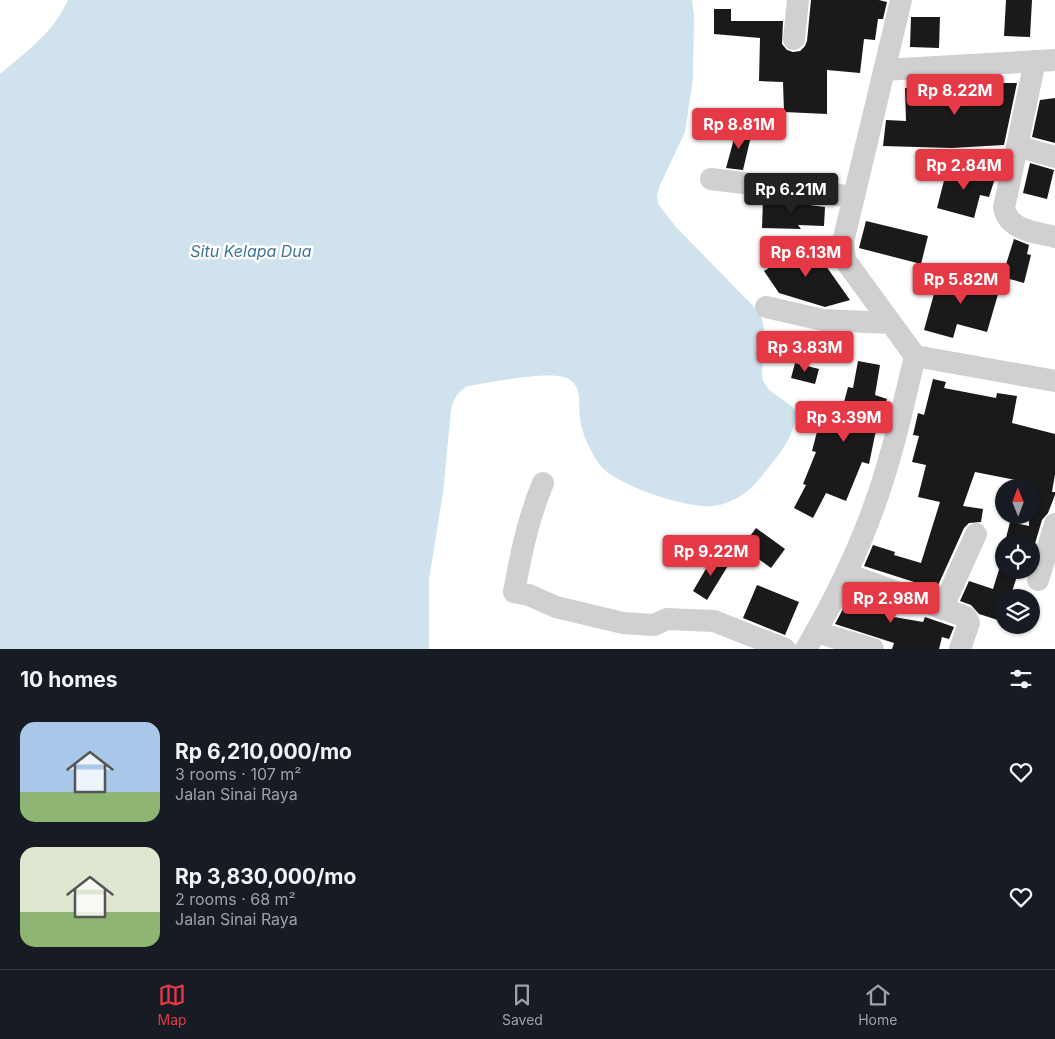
<!DOCTYPE html>
<meta charset="utf-8">
<style>
body{margin:0;font-family:Inter,sans-serif;background:#20242c;color:#f1f3f6;height:100vh;display:flex;flex-direction:column;font-size:19px;white-space:nowrap}
*{box-sizing:border-box;margin:0}
p{font-size:16px;color:#9ea1a6}
.icon{flex:none;width:28px;height:28px;fill:none;stroke:currentColor;stroke-width:2;stroke-linecap:round;stroke-linejoin:round}
.map{position:relative;height:649px;overflow:hidden}
.details{display:flex;flex-direction:column;background:#171b24;flex:1}
.details>*{flex:none}
.needle{width:32px;rotate:359deg}
.buttons{position:absolute;left:995px;top:479px;display:grid;gap:10px}
.buttons a{display:grid;place-items:center;width:45px;height:45px;border-radius:50%;background:#171b24;box-shadow:0 1px 4px #0004;font-size:25px}
.price{position:absolute;translate:-50% -42px;padding:0 11px;border-radius:5px;background:#e63946;color:#fff;font-size:16px;line-height:32px;filter:drop-shadow(0 1px 2px #0008)}
.price::after{content:'';position:absolute;left:50%;top:30px;width:15px;height:11px;margin-left:-8px;background:inherit;clip-path:polygon(0 0,100% 0,50% 100%)}
.price.current{background:#222;color:#fff}
ul{padding:0;list-style:none}
li{display:flex;align-items:center;gap:15px;height:125px;padding:0 20px}
li span{display:grid;place-items:center;flex:none;width:140px;height:100px;border-radius:15px;color:#555}
li>.icon{margin-inline-start:auto}
span .icon{width:60px;height:60px;fill:#fffc;stroke-width:1}
li b{font-size:21px}
h2{display:flex;justify-content:space-between;align-items:center;height:60px;padding:0 20px;font-size:21px}
.menu{display:flex;justify-content:space-around;align-items:center;height:70px;border-top:1px solid #363941;background:#171b24;font-size:14px;color:#9ea1a6}
.menu a{display:grid;justify-items:center;gap:2px}
.menu .current{color:#e63946}
.map>svg:first-child{display:block}
.water{fill:#cfe2ee}
.building{fill:#1a1a1a}
.lines{fill:none;stroke-linecap:round;stroke-linejoin:round}
.minor{stroke:#d0d0d0;stroke-width:22}
.labels{text-anchor:middle;dominant-baseline:central;stroke-width:5;stroke-linejoin:round;paint-order:stroke}
.water-label{font-size:16px;font-style:italic;fill:#3f7597;stroke:#fff}
</style>
<div class="map">
<svg width="1055" height="649" viewBox="0 0 1055 649">
<rect width="100%" height="100%" fill="#fff"/>
<path class="water" d="M68 0H692L694 15 693 79 685 132 660 185 657 195 658 204 676 227 757 310 762 319 764 330 762 374 763 381 769 390 790 405 796 411C796 437 776 458 761 477 749 492 734 503 714 506 689 509 617 486 601 466 591 453 582 435 580 418 578 405 583 388 569 379 553 369 488 383 468 386 457 392 454 398 451 410L443 493 429 579V649H0V74C26 52 54 32 68 0Z"/>
<path class="building" d="M811 0H879L887 2 883 19H878L875 40 864 39 860 73 827 70V114L784 112 783 82 759 81 760 38 714 34V9H731V21H783L782 44 787 50 793 52 800 51 805 46 807 41Z
M1006 0H1032L1030 37 1004 36Z
M911 17H940L939 48 910 47Z
M1000 76 998 83H1017L1004 145 952 148 883 146 886 120 906 121 905 88 948 87V85H964V78Z
M1055 98V143L1032 137 1040 100Z
M737 128 752 132 743 170 726 168Z
M1030 163 1054 170 1047 199 1023 193Z
M948 165 995 178 989 197 980 195 974 218 937 208Z
M763 199 825 207 824 226 798 225 801 229 762 228Z
M866 221 928 236 921 264 859 248Z
M1014 239 1029 245 1027 254 1031 255 1024 283 1002 277Z
M809 242 850 300 825 307 779 293 764 271Z
M940 272 984 285 986 279 1001 284 987 332 957 324 953 338 924 330Z
M858 361 880 365 875 395 887 399 875 435 869 464 862 462 846 501 826 493 813 518 794 508 806 485 803 484 816 452 812 451 819 424 837 429 848 387 853 388Z
M795 363 819 369 815 384 791 378Z
M933 379 946 382 944 388 996 398 997 393 1017 396 1012 423 1055 434V474L1052 492H1055V495L1048 513 1042 520 1031 557V542H1005L1010 522 1029 526V515H1031L1030 483 975 472 963 506 983 509 981 522 969 523 964 528 935 592 936 589 864 566 873 545 895 552 894 555 921 563 940 502 918 497 926 465 912 462 919 436 913 435 918 413 924 415Z
M756 528 785 549 771 568 742 547Z
M714 555 729 564 707 600 693 591Z
M1001 563H1004V570H1019L1010 598H1004V622L979 614 971 605 960 601 969 581 993 589Z
M757 585 799 602 785 635 743 618Z
M853 590 896 606 894 617 923 622 925 617 954 627 949 639 942 637 939 649H892L894 643 835 624Z"/>
<g class="lines">
<path class="minor" d="M901 0 843 242 845 260 915 356 1055 381
M794 39 798 0
M1035 61 1004 208C1009 231 1036 232 1055 237
M884 70 1055 60
M1017 146 1055 157
M711 179 854 197
M766 307 823 320 891 323
M543 483C528 519 521 554 514 592L529 595 556 607 623 623 654 625 667 619 714 621 785 649
M847 574 966 617 969 623 960 649
M1038 580 1055 524
M942 609 976 534
M816 632 873 649
M806 649C840 591 868 532 887 467 898 431 906 393 915 356"/>
</g>
<g class="labels">
<g class="water-label">
<text x="251" y="251">Situ Kelapa Dua</text>
</g>
</g>
</svg>
<div class="buttons">
<a><svg class="needle" viewBox="-14 -14 28 28"><path d="M0-13l5 13h-10z" fill="#e53935"/><path d="M0 13l5-13h-10z" fill="#9ea1a6"/></svg></a>
<a><svg class="icon" aria-label="locate" viewBox="0 0 24 24"><circle cx="12" cy="12" r="6"/><path d="M12 2v4M12 18v4M2 12h4M18 12h4"/></svg></a>
<a><svg class="icon" aria-label="layers" viewBox="0 0 24 24"><path d="M12 4l9 5-9 5-9-5zM3 14l9 5 9-5"/></svg></a>
</div>
<b class="price" style="left:955px;top:116px">Rp 8.22M</b>
<b class="price" style="left:739px;top:150px">Rp 8.81M</b>
<b class="price" style="left:964px;top:191px">Rp 2.84M</b>
<b class="price current" style="left:791px;top:215px">Rp 6.21M</b>
<b class="price" style="left:806px;top:278px">Rp 6.13M</b>
<b class="price" style="left:961px;top:305px">Rp 5.82M</b>
<b class="price" style="left:805px;top:373px">Rp 3.83M</b>
<b class="price" style="left:844px;top:443px">Rp 3.39M</b>
<b class="price" style="left:711px;top:577px">Rp 9.22M</b>
<b class="price" style="left:891px;top:624px">Rp 2.98M</b>
</div>
<section class="details">
<h2>10 homes<svg class="icon" aria-label="filters" viewBox="0 0 24 24"><path d="M4 7h16M4 17h16"/><circle cx="9" cy="7" r="2"/><circle cx="15" cy="17" r="2"/></svg></h2>
<ul>
<li><span style="background:linear-gradient(#a9c7e8 70%,#8fb573 0)"><svg class="icon" aria-label="home" viewBox="0 0 24 24"><path d="M3 11l9-7 9 7M6 9v11h12V9"/></svg></span><div><b>Rp 6,210,000/mo</b><p>3 rooms · 107 m²</p><p>Jalan Sinai Raya</p></div><svg class="icon" aria-label="heart" viewBox="0 0 24 24"><path d="M12 20l-8-8c-3-5 5-10 8-4 3-6 11-1 8 4z"/></svg></li>
<li><span style="background:linear-gradient(#dfe7d0 65%,#8fb573 0)"><svg class="icon" aria-label="home" viewBox="0 0 24 24"><path d="M3 11l9-7 9 7M6 9v11h12V9"/></svg></span><div><b>Rp 3,830,000/mo</b><p>2 rooms · 68 m²</p><p>Jalan Sinai Raya</p></div><svg class="icon" aria-label="heart" viewBox="0 0 24 24"><path d="M12 20l-8-8c-3-5 5-10 8-4 3-6 11-1 8 4z"/></svg></li>
</ul>
</section>
<nav class="menu">
<a class="current"><svg class="icon" aria-label="map" viewBox="0 0 24 24"><path d="M3 6l6-2 6 2 6-2v14l-6 2-6-2-6 2zM9 4v14M15 6v14"/></svg>Map</a>
<a><svg class="icon" aria-label="saved" viewBox="0 0 24 24"><path d="M7 4h10v16l-5-4-5 4z"/></svg>Saved</a>
<a><svg class="icon" aria-label="home" viewBox="0 0 24 24"><path d="M3 11l9-7 9 7M6 9v11h12V9"/></svg>Home</a>
</nav>
